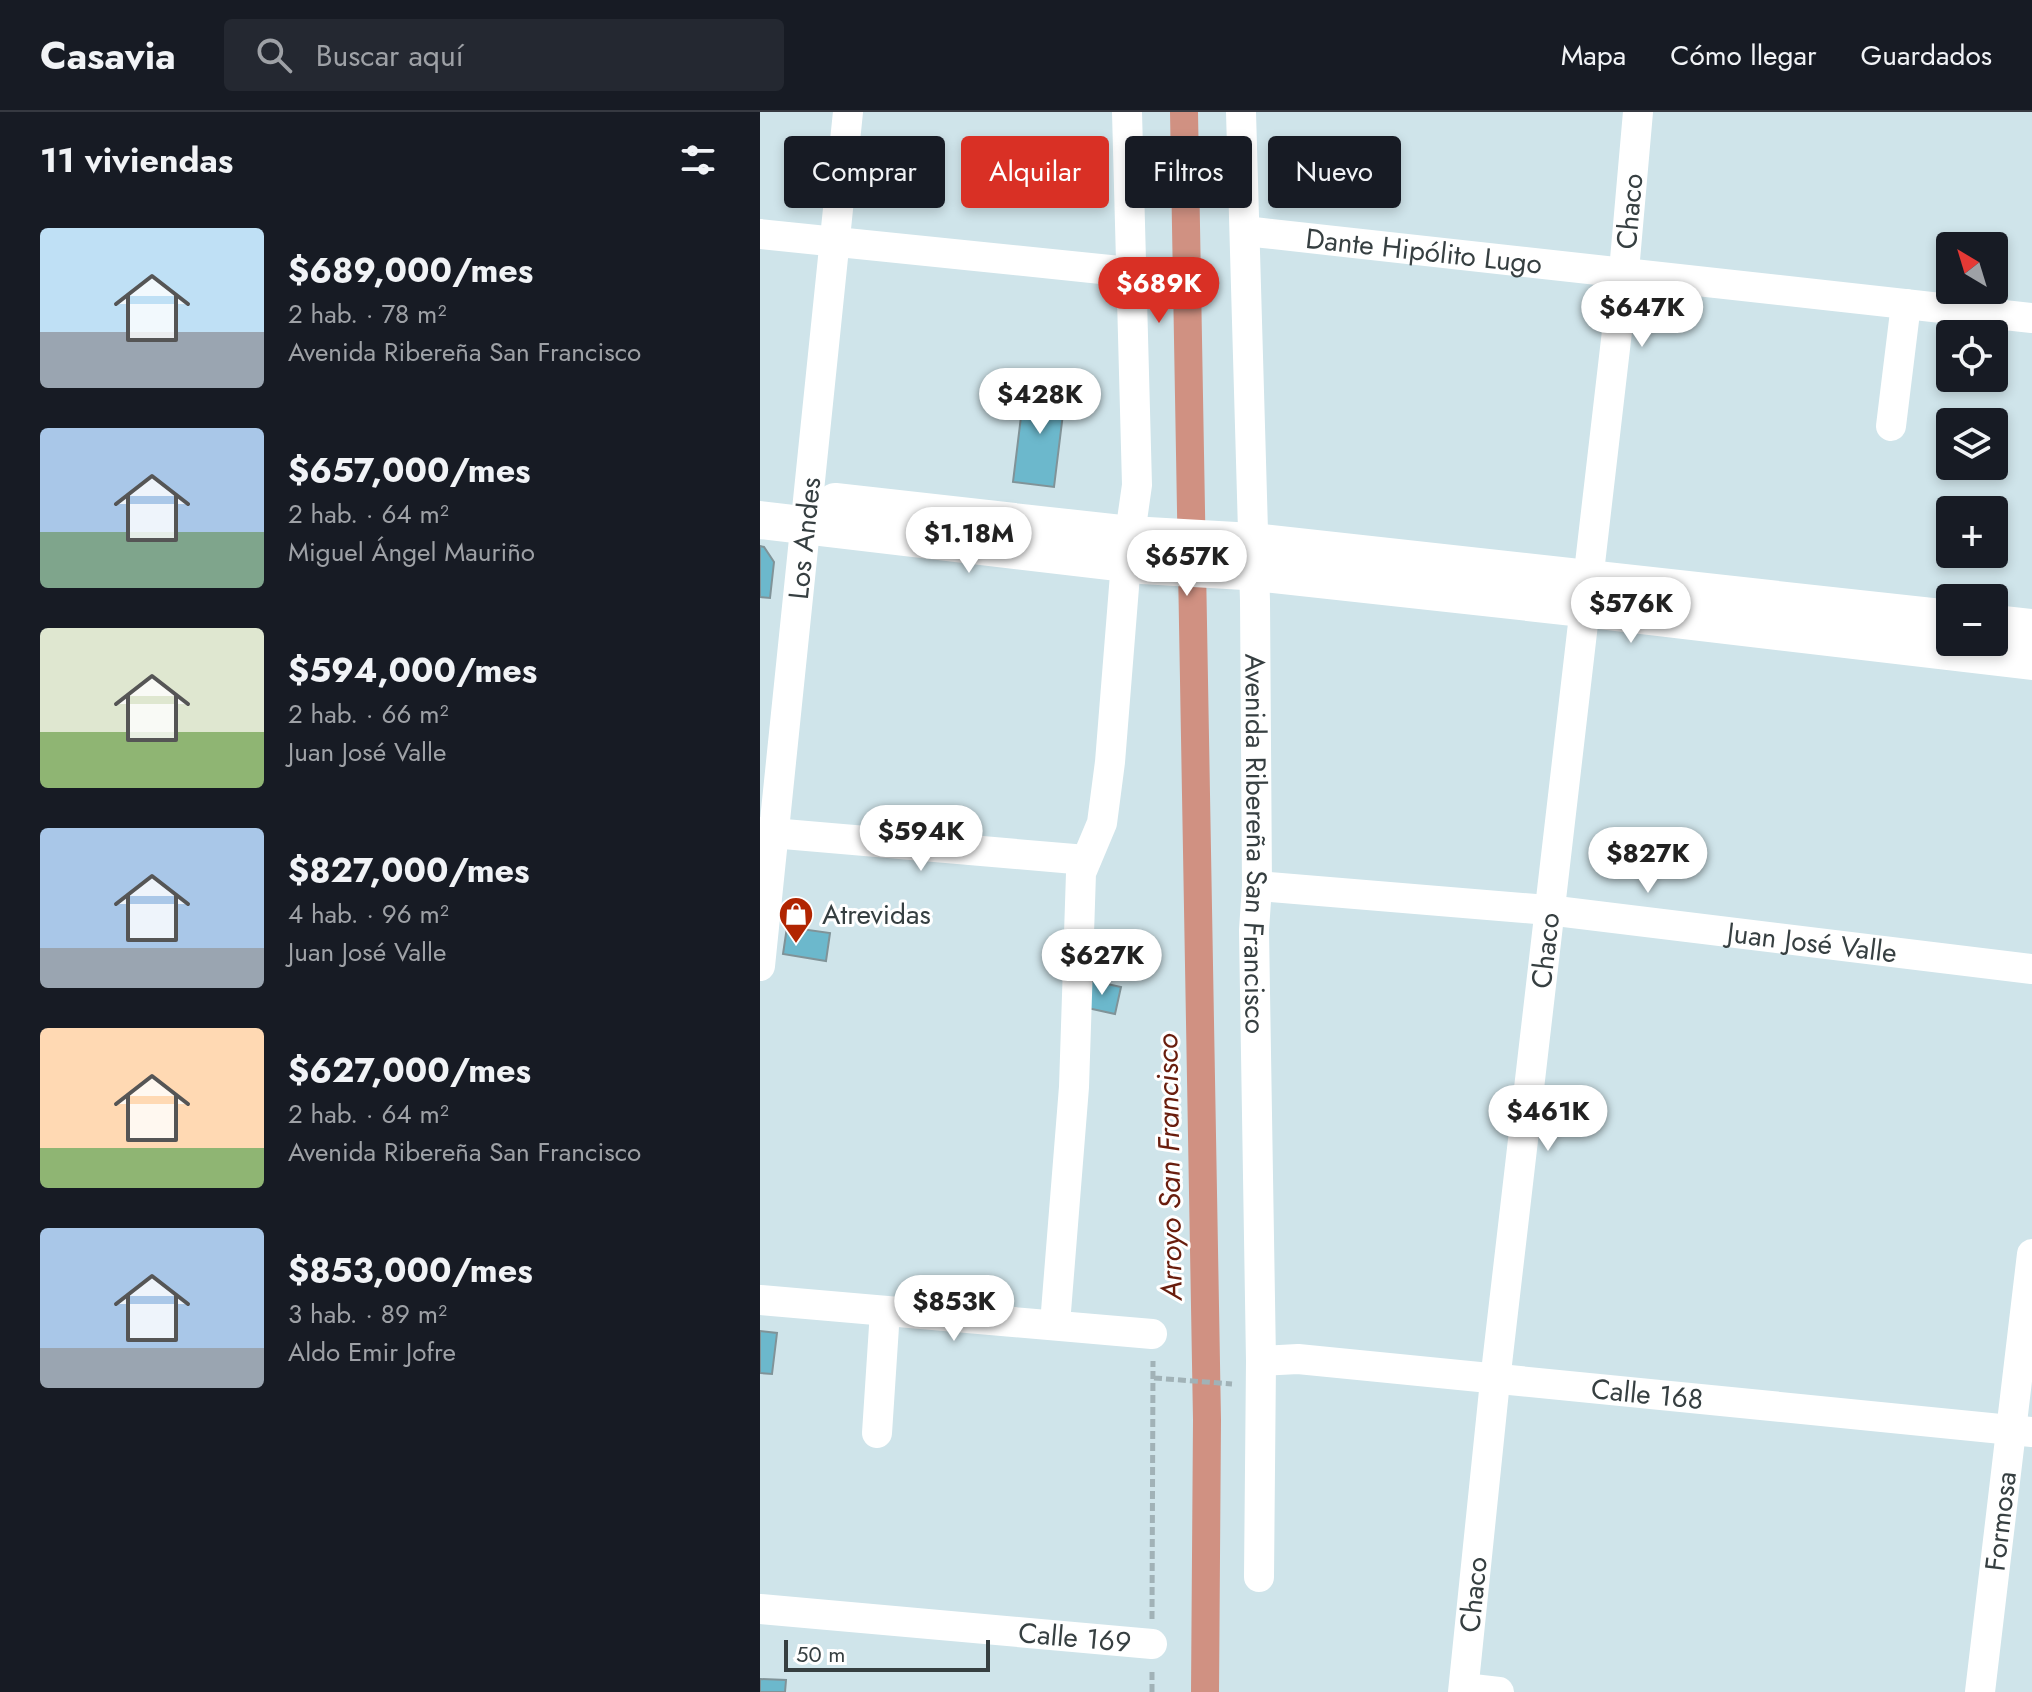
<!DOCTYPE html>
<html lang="es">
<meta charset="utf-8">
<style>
body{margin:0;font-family:Jost,sans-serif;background:#242831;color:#f1f3f6;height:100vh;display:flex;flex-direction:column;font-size:30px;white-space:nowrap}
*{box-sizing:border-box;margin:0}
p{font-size:26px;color:#9ea1a6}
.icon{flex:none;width:44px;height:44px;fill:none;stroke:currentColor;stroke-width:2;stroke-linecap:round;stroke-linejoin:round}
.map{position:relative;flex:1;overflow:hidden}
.side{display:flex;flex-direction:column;background:#171b24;width:760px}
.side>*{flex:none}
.hud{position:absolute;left:24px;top:24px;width:760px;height:72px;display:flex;gap:16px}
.needle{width:52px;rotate:322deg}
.fabs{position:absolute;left:1176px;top:120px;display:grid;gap:16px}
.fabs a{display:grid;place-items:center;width:72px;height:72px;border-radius:8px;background:#171b24;box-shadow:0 4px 12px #0003;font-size:40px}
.scale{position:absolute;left:24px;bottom:20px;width:206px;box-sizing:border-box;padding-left:8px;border:4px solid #363f41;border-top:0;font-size:22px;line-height:28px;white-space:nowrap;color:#363f41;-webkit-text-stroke:6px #fff;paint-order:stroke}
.price{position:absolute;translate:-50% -68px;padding:0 18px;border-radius:28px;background:#fff;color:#222;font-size:26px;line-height:52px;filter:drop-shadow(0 2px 4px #0008)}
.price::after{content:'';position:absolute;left:50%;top:48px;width:24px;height:18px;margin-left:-12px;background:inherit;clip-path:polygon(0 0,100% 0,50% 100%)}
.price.on{background:#d93025;color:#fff}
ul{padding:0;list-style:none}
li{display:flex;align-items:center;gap:24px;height:200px;padding:0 40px}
li span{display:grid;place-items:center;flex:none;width:224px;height:160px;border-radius:8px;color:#555}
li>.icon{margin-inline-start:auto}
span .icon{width:96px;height:96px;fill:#fffc;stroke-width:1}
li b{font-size:34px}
h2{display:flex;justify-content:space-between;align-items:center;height:96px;padding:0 40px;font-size:34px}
.chip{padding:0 28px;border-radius:8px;background:#171b24;box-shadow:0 4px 12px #0003;font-size:28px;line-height:72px}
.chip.on{background:#d93025;color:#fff}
header{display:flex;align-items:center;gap:48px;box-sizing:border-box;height:112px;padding:0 40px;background:#171b24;border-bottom:2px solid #363941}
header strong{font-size:38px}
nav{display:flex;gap:44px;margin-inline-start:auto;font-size:28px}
.search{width:560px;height:72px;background:#242831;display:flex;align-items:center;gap:20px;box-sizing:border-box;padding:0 28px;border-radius:8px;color:#9ea1a6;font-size:30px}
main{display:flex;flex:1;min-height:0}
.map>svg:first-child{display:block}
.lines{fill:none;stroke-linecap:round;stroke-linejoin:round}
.canal{stroke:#d09182;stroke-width:28}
.building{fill:#6cb8cc;stroke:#809398;stroke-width:2}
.path{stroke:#a1b2b7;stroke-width:5;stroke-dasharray:8 4;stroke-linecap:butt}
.minor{stroke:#fff;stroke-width:30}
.major{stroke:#fff;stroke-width:38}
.labels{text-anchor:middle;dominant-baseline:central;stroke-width:6;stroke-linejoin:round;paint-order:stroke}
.street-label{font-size:28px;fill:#363f41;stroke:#fff}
.poi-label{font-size:28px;fill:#363f41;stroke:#fff;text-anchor:start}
.water-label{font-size:30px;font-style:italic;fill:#691d0d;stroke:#fff}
</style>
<header>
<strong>Casavia</strong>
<div class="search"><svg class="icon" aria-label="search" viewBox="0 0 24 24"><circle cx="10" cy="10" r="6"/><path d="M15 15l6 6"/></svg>Buscar aquí</div>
<nav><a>Mapa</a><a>Cómo llegar</a><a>Guardados</a></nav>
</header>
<main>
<section class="side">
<h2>11 viviendas<svg class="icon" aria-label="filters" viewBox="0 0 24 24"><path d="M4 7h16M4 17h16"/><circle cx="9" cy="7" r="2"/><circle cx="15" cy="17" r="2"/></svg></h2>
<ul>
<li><span style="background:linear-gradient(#bfe0f5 65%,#9aa5b1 0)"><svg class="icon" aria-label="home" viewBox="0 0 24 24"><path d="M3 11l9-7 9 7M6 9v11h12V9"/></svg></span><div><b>$689,000/mes</b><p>2 hab. · 78 m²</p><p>Avenida Ribereña San Francisco</p></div></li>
<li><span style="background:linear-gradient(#a9c7e8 65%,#7fa58c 0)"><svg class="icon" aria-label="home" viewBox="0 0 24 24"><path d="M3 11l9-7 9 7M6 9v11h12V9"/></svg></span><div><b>$657,000/mes</b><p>2 hab. · 64 m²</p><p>Miguel Ángel Mauriño</p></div></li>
<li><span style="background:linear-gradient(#dfe7d0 65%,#8fb573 0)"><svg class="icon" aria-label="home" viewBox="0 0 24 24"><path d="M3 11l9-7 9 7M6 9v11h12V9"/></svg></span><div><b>$594,000/mes</b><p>2 hab. · 66 m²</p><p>Juan José Valle</p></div></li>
<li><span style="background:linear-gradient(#a9c7e8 75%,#9aa5b1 0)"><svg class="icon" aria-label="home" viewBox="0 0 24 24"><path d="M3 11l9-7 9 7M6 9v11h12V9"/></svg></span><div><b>$827,000/mes</b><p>4 hab. · 96 m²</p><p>Juan José Valle</p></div></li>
<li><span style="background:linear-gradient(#ffd9b3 75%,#8fb573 0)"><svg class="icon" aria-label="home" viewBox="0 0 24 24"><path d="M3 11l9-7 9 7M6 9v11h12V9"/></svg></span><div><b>$627,000/mes</b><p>2 hab. · 64 m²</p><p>Avenida Ribereña San Francisco</p></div></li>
<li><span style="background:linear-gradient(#a9c7e8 75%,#9aa5b1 0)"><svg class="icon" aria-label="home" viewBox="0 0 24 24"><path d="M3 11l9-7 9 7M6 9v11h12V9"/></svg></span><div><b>$853,000/mes</b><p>3 hab. · 89 m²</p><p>Aldo Emir Jofre</p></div></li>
</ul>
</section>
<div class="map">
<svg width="1272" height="1580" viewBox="0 0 1272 1580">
<rect width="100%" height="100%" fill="#cfe4ea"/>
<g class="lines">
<path class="canal" d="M424 0 447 1308 445 1580"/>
</g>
<path class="building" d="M265 272 306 277 294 375 253 370Z
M0 434 4 435 14 450 10 486 0 485Z
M27 815 70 821 66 849 23 842Z
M329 868 361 875 355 902 323 895Z
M0 1219 17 1221 12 1262 0 1261Z
M0 1567 26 1568 25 1580H0Z"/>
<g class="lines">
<path class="path" d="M394 1266 472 1272
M392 1507 393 1249
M392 1580V1557"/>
<g class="minor">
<path id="s1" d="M481 0 495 489 497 774 494 818 501 1249 499 1465"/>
<path id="s2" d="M485 119 1272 206"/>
<path d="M0 122 370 160"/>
<path d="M1131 314 1146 192"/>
<path d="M0 720 326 748"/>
<path id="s3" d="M497 774 788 798 1272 857"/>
<path id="s4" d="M0 854 88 0"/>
<path d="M0 1188 392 1222"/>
<path d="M295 1212 314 975 321 761 342 711 350 650 366 450 377 373 367 0"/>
<path id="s5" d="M501 1249 538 1247 1272 1320"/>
<path d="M117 1321 125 1199"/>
<path id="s6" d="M0 1497 392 1532"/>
<path d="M704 1576 739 1580"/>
<path id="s7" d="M703 1580 735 1269 864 159 878 0"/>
<path id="s8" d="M1220 1580 1272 1142"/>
</g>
<path class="major" d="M75 390 370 423 493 430 1190 507
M0 408 382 453 485 459 823 496 1272 549
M1234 512 1272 516"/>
</g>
<defs>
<g id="shop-pin" transform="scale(1.8)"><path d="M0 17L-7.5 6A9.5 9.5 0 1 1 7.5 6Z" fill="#b12501" stroke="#fff"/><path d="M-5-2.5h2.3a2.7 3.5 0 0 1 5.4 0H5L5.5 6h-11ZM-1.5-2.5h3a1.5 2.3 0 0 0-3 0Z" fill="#fff"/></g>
</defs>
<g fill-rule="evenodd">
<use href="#shop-pin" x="36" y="802"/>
</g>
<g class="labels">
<g class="street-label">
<text stroke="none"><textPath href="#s7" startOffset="1490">Chaco</textPath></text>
<text stroke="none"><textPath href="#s2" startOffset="180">Dante Hipólito Lugo</textPath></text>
<text stroke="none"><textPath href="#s4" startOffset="430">Los Andes</textPath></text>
<text stroke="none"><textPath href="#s1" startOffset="732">Avenida Ribereña San Francisco</textPath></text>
<text stroke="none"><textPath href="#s3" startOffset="558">Juan José Valle</textPath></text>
<text stroke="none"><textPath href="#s7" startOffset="746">Chaco</textPath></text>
<text stroke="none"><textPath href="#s5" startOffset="388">Calle 168</textPath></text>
<text stroke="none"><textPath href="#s8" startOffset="172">Formosa</textPath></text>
<text stroke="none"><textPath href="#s7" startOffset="98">Chaco</textPath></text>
<text stroke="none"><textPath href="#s6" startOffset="316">Calle 169</textPath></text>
</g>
<g class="poi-label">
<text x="62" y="802">Atrevidas</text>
</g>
<g class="water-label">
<text transform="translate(409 1055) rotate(-91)">Arroyo San Francisco</text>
</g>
</g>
</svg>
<div class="fabs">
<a><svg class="needle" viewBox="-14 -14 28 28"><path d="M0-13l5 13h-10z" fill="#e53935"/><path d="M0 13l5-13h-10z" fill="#9ea1a6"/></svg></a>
<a><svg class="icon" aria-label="locate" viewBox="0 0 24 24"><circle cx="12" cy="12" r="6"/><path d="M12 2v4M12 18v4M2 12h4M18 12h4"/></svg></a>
<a><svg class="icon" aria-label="layers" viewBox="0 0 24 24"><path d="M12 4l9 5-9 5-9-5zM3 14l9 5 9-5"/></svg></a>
<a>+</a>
<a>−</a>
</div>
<div class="scale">50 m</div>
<b class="price on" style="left:399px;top:213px">$689K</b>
<b class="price" style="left:882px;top:237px">$647K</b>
<b class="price" style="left:280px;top:324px">$428K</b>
<b class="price" style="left:209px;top:463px">$1.18M</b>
<b class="price" style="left:427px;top:486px">$657K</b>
<b class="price" style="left:871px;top:533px">$576K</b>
<b class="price" style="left:161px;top:761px">$594K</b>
<b class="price" style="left:888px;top:783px">$827K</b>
<b class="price" style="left:342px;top:885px">$627K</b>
<b class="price" style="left:788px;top:1041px">$461K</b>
<b class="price" style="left:194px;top:1231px">$853K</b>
<div class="hud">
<a class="chip">Comprar</a>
<a class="chip on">Alquilar</a>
<a class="chip">Filtros</a>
<a class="chip">Nuevo</a>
</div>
</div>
</main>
